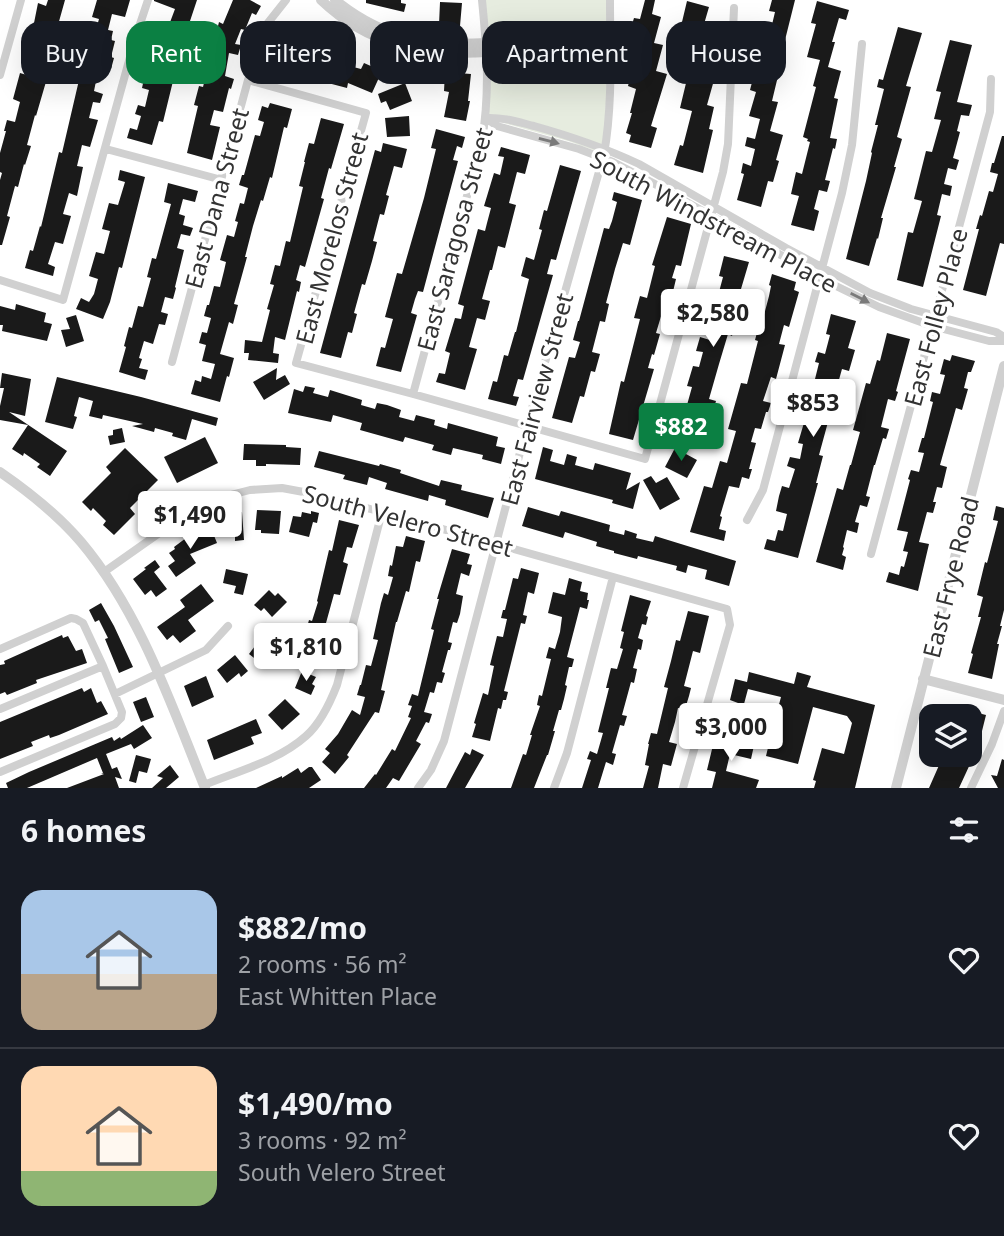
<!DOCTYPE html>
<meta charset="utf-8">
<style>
body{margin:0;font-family:"Noto Sans",sans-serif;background:#20242c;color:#f1f3f6;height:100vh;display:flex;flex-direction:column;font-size:26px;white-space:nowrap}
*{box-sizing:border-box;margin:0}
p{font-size:23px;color:#9ea1a6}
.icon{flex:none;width:38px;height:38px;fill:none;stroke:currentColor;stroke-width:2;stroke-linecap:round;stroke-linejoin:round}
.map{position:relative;height:788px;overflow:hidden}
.sheet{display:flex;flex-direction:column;background:#171b24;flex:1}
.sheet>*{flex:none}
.top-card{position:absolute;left:21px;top:21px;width:962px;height:63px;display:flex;gap:14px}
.controls{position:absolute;left:919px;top:704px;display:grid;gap:14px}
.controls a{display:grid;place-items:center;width:63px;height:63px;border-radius:14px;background:#171b24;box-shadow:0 7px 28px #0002;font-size:35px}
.price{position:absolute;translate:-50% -60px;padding:0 16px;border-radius:7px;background:#fff;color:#222;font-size:23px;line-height:46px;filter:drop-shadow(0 2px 4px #0008)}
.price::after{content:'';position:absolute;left:50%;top:42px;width:21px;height:16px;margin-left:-10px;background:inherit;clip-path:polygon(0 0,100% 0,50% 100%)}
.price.selected{background:#0b8043;color:#fff}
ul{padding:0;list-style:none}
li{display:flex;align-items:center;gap:21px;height:175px;padding:0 21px}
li+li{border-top:2px solid #363941}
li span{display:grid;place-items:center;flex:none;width:196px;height:140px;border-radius:21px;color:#555}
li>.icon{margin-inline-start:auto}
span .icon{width:84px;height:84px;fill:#fffc;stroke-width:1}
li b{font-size:30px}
h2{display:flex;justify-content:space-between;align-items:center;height:84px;padding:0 21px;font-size:30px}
.chip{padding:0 24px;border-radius:21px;background:#171b24;box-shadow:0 7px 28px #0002;font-size:24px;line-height:63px}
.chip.selected{background:#0b8043;color:#fff}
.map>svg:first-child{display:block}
.green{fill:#e6ecdf}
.building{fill:#1a1a1a;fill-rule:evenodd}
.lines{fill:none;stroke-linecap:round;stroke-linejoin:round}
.minor{stroke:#d0d0d0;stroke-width:8}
.tertiary{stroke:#d0d0d0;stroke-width:10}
.oneway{fill:#7a7a7a}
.labels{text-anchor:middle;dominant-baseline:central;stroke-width:7;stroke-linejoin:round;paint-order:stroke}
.street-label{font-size:24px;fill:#333;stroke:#fff}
</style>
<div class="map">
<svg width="1004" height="788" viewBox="0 0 1004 788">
<rect width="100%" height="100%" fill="#fff"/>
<path class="green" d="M482 0H610L604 154 568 141 486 118Z"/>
<path class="building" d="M48 0H65L58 25 63 26 53 69 50 68 36 116 35 115 27 145 31 146 25 165 24 164 18 187 15 186 7 216 10 217 2 245H0V180L2 173 0 172V153L6 131H4L7 120 15 122 20 102 13 99 20 73 30 76 35 56 25 53 28 42 38 45 42 30 33 28 38 3 46 6Z
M97 0H130L125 17 112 14 108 30 113 31 111 40 115 41 111 57 114 58 111 69 99 66 94 91 103 94 100 103 93 102 89 118 98 120 90 147 82 145 77 166 83 167 77 196 69 193 63 214 71 216 63 244 55 242 48 264 55 267 53 276 25 268 30 250 33 251 40 226 41 227 59 152 62 153 86 50 90 51 99 19 92 17Z
M154 0H197L187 30 189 31 184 49 178 48 171 76 174 77 163 122 159 121 152 145 127 138 130 128 137 130 141 116 135 114 138 105 145 107 149 90 142 88 144 79 149 80 160 37 158 36 161 23 169 25 175 9 154 1Z
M233 0H250L261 6 256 15 252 13 245 30 241 29 235 44 241 45 238 55 229 53 225 76 234 79 231 89 229 88 223 112 214 110 210 125 220 127 212 160 187 153 198 106 194 105 199 86 203 87 219 22 223 24Z
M366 0H401V3L406 4 404 12 366 3Z
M645 0H655L652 14 661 17 654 43 663 45 656 71 667 74 651 126 657 128 651 148 629 142 631 135 626 133 632 113H630L636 89 628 86 630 78 638 80 644 60 635 58 638 49 629 46 632 32 630 31 634 18 640 19Z
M772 0H795L784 44H782L773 75 778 76 772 101 778 102 770 131 783 135 776 160 779 161 773 182 768 181 761 207 737 200 744 174 741 173 743 163 751 166 755 149 745 146 747 137 755 139 760 119 749 116 756 92 750 90 757 63 751 61 757 37 753 36 756 25 771 29 775 12 769 11Z
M687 1 709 7 702 31 714 34 713 40 718 42 711 71 716 73 707 105 714 107 709 129 713 130 703 173 674 165 680 145 683 146 692 111 680 108 687 79 684 78 691 50 684 48 691 24 682 22Z
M817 1 849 10 846 20 839 18 832 42H835L828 67 841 71 834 98 838 99 830 138 837 139 835 149 833 148 825 180 830 181 827 192 819 190 814 209 819 211 814 231 791 225 799 196 791 194 796 172 802 174 810 142 807 141 808 139 803 137 816 87 813 86 820 60 807 57 816 24 811 23Z
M440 2 462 3 460 26 439 25Z
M291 23 319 32 314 51 304 47 295 73 273 65 280 47 287 50 293 33 288 31Z
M898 27 922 33 906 86 911 87 897 137 902 139 894 167H896L881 218H883L878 239 877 238 869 266 846 259 866 181 872 153 871 152 878 125H875L884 89 877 87 879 79 883 80Z
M950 40 972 45 957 102 972 105 969 116 961 115 957 131 960 132 953 158 959 160 956 170 948 168 944 184 952 186 950 196 942 194 937 215 941 216 923 287 897 280 908 232 913 233 922 201 914 199 926 151 932 152 941 120 934 119 941 92 936 91Z
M334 62 361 69 364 63 382 71 372 93 348 83 347 88 328 83Z
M445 72 471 74 468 101H470L466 121 444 117 449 92 444 91Z
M405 83 412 101 390 110 386 101 381 103 378 94Z
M270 103 292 109 287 128 284 127 272 178 270 177 263 201 261 200 253 226 245 257H247L234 304 238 305 233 324 229 322 220 354 234 358 229 377 227 376 220 402 191 394 195 380 201 382 202 376 211 379 215 364 202 361 206 345 199 343 202 332 207 333 211 318 204 316 207 305H209L214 286 220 287 224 271 226 262 220 260 227 235 234 237 238 222 235 221 240 203 244 204 248 188 239 185 242 175H244L255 135 260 136 264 122 258 120 262 106 268 108Z
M409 116 410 136 387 137 385 118Z
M321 118 344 124 331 169 329 168 321 198 324 199 305 267 300 265 296 280 301 282 299 292 297 291 285 340 275 337 273 353 279 354 278 363 248 360 249 353H244L245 340 262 342 270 310 267 309 274 285 270 284 275 265 280 266 286 241 290 242 303 187 299 186 305 162H304L309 143 314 144Z
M436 129 465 137 462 148 457 146 453 160 458 161 423 292 418 291 415 299 411 313 417 315 401 372 376 366 381 347 385 348 393 319 385 317 397 273 402 274 424 198 436 149 431 148Z
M1002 136H1004V244L1000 243 986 296 963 290 979 229H976L980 215 982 216 989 191 993 192 998 174 990 172 992 163H994Z
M383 143 407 149 402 168 394 166 386 195 389 196 384 215 380 214 373 241 377 242 372 261 365 285 362 284 354 313 357 314 352 333 348 332 341 358 320 353 375 150 381 152Z
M501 147 530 155 525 174 517 172 509 203 516 205 505 248 498 246 492 270H490L482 299 490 301 485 320 477 318 469 347 477 349 465 390 436 382 439 373 445 374 450 353 445 351 455 318 461 319 464 306 458 304 478 229 485 231 487 223 491 208 484 206 494 173 500 175 504 157 498 156Z
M560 165 581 171 556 260 551 259 547 274 553 275 523 380 518 379 513 396 519 397 516 406 488 399 493 381 497 382 504 355 508 356 515 332H516L529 279 521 276 526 257 534 260 542 230 539 229 544 210 547 211Z
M120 170 145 177 122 268 119 267 110 302 103 319 76 309 81 298 89 302 94 294 98 279 89 276 96 252 104 254 110 231 102 229 109 203 118 205 125 182 118 180Z
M168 183 198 191 195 202 183 199 179 214 185 216 183 225 193 228 190 236 181 234 177 248 184 250 175 287 176 288 173 299 165 297 161 312 168 314 165 325 159 324 153 344 144 341 139 358 142 359 139 368 148 370 145 380 119 372 126 347 124 346 129 327 132 328 138 306 143 307 151 278 147 277 152 258 156 259 171 204 164 202Z
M614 192 642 200 630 245 623 243 615 269 606 303 609 304 605 322 600 321 592 352 600 354 595 372 591 371 584 397 580 396 572 423 552 418 569 357 575 358 580 342 573 340 578 321H579L604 228 609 229 612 221 617 202 612 200Z
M667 217 691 224 681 266 676 265 672 278 676 279 670 304 672 305 669 315 662 313 656 333 660 334 654 355 652 354 648 368 654 369 633 440 609 434 621 381 624 382 640 319 634 318 640 296 647 298 655 266 652 265Z
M724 256 749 262 741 289 746 291 732 336 728 334 719 364 709 399 716 401 710 422 703 420 696 444 674 437 680 414 677 413 680 403 687 405 692 387 687 386 693 366 699 367 703 352 696 351 700 337 710 340 715 321 703 318 712 290 719 292 723 277 719 276Z
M772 274 796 282 794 290 799 292 789 327 784 325 779 344 785 345 776 379 771 377 763 401 771 403 768 412H766L761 429 755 428 751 442 756 443 749 469H752L749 479 742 477 739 488 729 486 720 516 722 517 719 529 726 531 724 541 690 532 704 486 712 488 720 461 727 463 736 431 728 429 741 383 747 384 758 341 755 340 758 329 760 330 769 296 771 286 769 285Z
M16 304 46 313 44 322 52 324 47 341 2 331 3 325H0V306L15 310Z
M831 314 856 321 848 348 855 350 849 371 842 369 833 401 840 402 834 424 828 422 819 455 823 456 816 483H818L798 558 764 549 767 539 775 541 778 530 783 531 787 514 776 511 779 496 782 486 789 488 795 469 787 466 790 457 800 459 803 444 798 443 806 416 801 415 804 405 812 408 817 388 813 387 819 363 815 362 818 352 825 354 830 335 826 334Z
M76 315 84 341 66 347 61 330 70 329 66 318Z
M887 333 910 339 896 391 898 392 895 401 888 399 881 427 889 429 886 439 883 438 875 465H874L866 496 870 497 867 507 860 505 855 522 859 523 857 533 847 530 843 547 844 548 842 555 846 557 843 570 816 562 837 488 843 490 850 465H851L860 432 853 430 866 383 870 384 877 360 880 361Z
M952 355 975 361 971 372H968L964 388 968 389 962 410 956 408 940 465 947 467 942 488 937 487 933 502H936L933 513 927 512 919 542 929 544 918 591 886 582 889 572 899 575 901 566 904 567 908 552 903 551 908 532 897 530 910 480 908 479 911 470 919 472 924 453 918 452 922 438H924L933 402 930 401 932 392 940 394 945 375 940 374 944 359 950 361Z
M277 368 276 380 285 375 290 384 264 400 253 382Z
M2 373 31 379 25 416 9 412 67 451 50 476 37 467 40 464 24 453 23 456 12 449 28 425 0 420V406L4 388H0Z
M57 377 141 397 218 418 216 426 192 419 186 440 172 436 173 433 155 428 154 432 132 426 143 424 103 415 102 419 89 416 93 401 79 397 74 416 77 417 73 429 45 422Z
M305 386 315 388 313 393 328 397 330 390 362 400 361 405 375 409 377 403 387 405 401 410 399 417 414 421 416 415 435 420 434 425 447 429 448 423 498 437 496 446 505 448 501 464 482 459 483 455 453 448 451 455 432 450 434 445 405 437 403 442 360 430 362 423 333 415 331 422 288 413 294 389 303 392Z
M122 428 125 442 110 445 108 436 113 435V430Z
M205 437 218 463 177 483 164 457Z
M244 444 286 445V447L301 448 300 465 266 464V466H256V460H243Z
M543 447 553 450 550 461 564 465 567 454 577 457 575 465 593 470 595 463 631 473 626 490 640 482 633 509 612 503 613 500 535 479Z
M125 448 158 480 130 508 135 514 114 535 103 525 106 521 93 508 91 511 82 502 111 473 106 467Z
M675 448 697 460 687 478 665 467Z
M319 451 379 466 380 464 401 470 400 473 439 486 441 480 462 485 461 490 494 498 488 518 445 505 446 500 429 495 428 501 385 489 387 483 369 477 367 485 343 479 345 475 314 467Z
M651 476 656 483 667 477 680 499 660 510 643 480Z
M996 506 1004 508V610L1000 626H1002L997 644H999L992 679 968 673 973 654 971 653 981 617H978L983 597 977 595 985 562 987 563 998 521 993 520Z
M528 507 559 516 561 511 610 525 609 531 624 535 625 530 637 534 636 538 653 542 655 536 736 561 729 586 705 579 707 570 688 565 686 573 676 570 677 566 638 556 637 559 614 553V551L596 546 597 542 565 532 563 538 522 526Z
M257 510 281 511 279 534 261 533V530H255Z
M311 511 319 513 317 523 313 522 309 537 289 532 293 516 301 517 302 512 311 514Z
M242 512 244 540 235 541V536L223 537 222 522 235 521 234 513Z
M339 520 359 525 352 548 347 547 343 562 348 564 340 595 334 594 326 623 332 625 327 641 323 665 301 659 309 628 307 627 309 620 312 621 318 602 317 601 329 550 332 551Z
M211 528 217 543 190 554 196 563 176 577 168 566 175 561 169 553 175 549 174 547 186 538Z
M406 536 425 541 420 562 416 561 409 592 406 591 397 622H396L381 690 385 691 379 713 375 712 347 755 349 757 335 774 322 762 330 753 325 749 338 734 352 710 360 715 365 697 357 695 360 685H361L366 665 371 666 378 640 373 639 381 603 384 593 388 595 393 577 388 576 390 565 392 566 396 546 403 547Z
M452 549 470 554 467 564 472 565 469 576 461 573 456 594 463 596 460 614 457 623 453 622 448 642 452 643 450 650H448L442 672 445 673 442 683 437 682 434 693 430 692 424 712 432 714 429 723 426 722 416 741 421 744 399 781 393 778 386 788H364L375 774 376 775 392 749 395 751 411 718 408 717 412 706 408 705 412 694 418 696 434 630 431 629 439 599H437Z
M155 560 160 567 154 572 167 589 156 597 151 590 145 595 133 579 146 569 144 568Z
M521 568 539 573 534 594 528 592 523 615 527 616 525 624 521 623 504 691 508 692 506 700H503L501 709 498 708 490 741 472 737 476 724 474 723 483 693 488 695 494 666 490 665 497 636 503 637 507 619 501 618 503 610H505L513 578 518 579Z
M226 569 248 574 243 595 234 593 236 586 223 583Z
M569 578 582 582 580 591 588 593 587 600H589L587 609 580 607 567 657 574 659 572 667H569L565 685 567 686 564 699 561 710H559L553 731H555L548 755H547L534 788H511L523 754 526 755 532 735H530L540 706 537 705 539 695 542 696 551 659 546 658 549 647 555 649 560 632 562 617 548 613 553 592 565 595Z
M201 584 214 601 188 620 196 631 180 643 173 635 167 640 157 627 185 607 180 600Z
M269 590 275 596 278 593 287 602 272 617 264 608 261 611 254 605Z
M630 595 651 601 646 616 648 617 646 625 642 624 638 638 643 640 641 650 638 649 633 668 637 669 634 683 631 682 622 715 627 716 624 726 620 725 612 753 616 754 613 765 606 762 598 788H582L591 760 587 759 590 751 597 754 603 733 598 732 609 688H606L611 668 617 669 623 649 620 648 624 632 621 631Z
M101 603 114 626 133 667 119 673 105 639 108 638 99 620 95 622 89 610Z
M688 611 709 616 700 653 693 651 684 686 691 688 689 696 685 709 678 708 675 722 669 742 677 744 671 766 663 764 658 788H643L649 766 645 765 649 744H648L651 733 657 734 668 688 664 687 671 661 676 640 680 641Z
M62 635 63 638 68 636 76 651 82 649 87 663 36 680 37 683 7 695 5 692 0 694V665L5 664 4 661Z
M266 640 285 655 270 651 268 657 271 658 264 666 249 654 255 646 259 649Z
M235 655 248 671 241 677 239 673 227 683 217 670Z
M302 671 316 677 312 684 315 686 311 695 295 688Z
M749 672 794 684 797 672 811 676 807 687 875 705 855 788H814L816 781 813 780 822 748 844 754 852 723 847 716 813 707 798 764 766 756 773 727 734 717 738 703 730 700 735 679 747 682ZM748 689 781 697 777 712 744 704Z
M206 676 214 697 192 707 184 686Z
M82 688 84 692 91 688 97 703 101 701 108 714 59 735 50 738 49 735 31 742 33 746 0 759V722Z
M146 697 154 717 141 722 133 702Z
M285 699 300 714 282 730 268 715Z
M970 711 986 715 978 747 970 743Z
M256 719 262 733 251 737 254 744 214 760 207 740Z
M143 725 152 738 134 749 131 744 106 754 112 769 117 767 122 779 115 777 119 788H67L104 774 101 773H103L97 758 27 788H8L6 783 29 772 112 737 114 741 120 737 121 739Z
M726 733 755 741 751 759 730 754 726 771 759 780 756 788H712L716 772 707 770 713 745 722 747Z
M472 749 484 755 465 788H446L465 752 470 755Z
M944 754H969L967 760 971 762 959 788H929Z
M136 755 151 759 147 773 139 771 136 783 129 781Z
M1002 759 1004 760V788H998L991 775 997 776Z
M170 765 179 777 166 788H152L163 778 157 776Z
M309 767H312L321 780 309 788H256L282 776V778L298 768 301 773Z"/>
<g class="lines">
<path class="minor" d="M0 75 21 0
M248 80 366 113 296 363 413 394 645 459 723 172 728 144 734 8
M486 118 497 126 579 149 613 162 653 183 834 285 879 307 932 326 989 341H1004
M486 118C503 117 518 122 534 126 570 136 605 148 639 164L786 248 870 293 911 309 996 332 1004 337
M106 149 222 180
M0 280 63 300 135 39 148 0
M172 362 248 80 267 24 286 0
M413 394 482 141C490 91 487 50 482 0
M747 520 763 490 842 193 852 145 862 44
M871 554 990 112 991 79
M104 572 192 510 215 499 250 490 282 488 309 493 382 512 727 609 730 625 683 788
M0 649 71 618 76 619 83 623 103 666 122 712 121 718 115 724 0 772
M115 694 206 650 228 626
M0 709 103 666
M204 785C238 771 278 761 306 736 321 723 330 703 337 685L382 512
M418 788 431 770 444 741 527 426 604 154C613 103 610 52 610 0
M554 788 567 753 613 577
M971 788 992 744 1004 711"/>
<path class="tertiary" d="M321 0C368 45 423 56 487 52
M335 0C382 38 427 47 486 43
M0 472C29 492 58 515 81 542 140 612 171 704 205 788
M923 679 1004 700
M896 788 1004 366"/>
</g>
<defs><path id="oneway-solid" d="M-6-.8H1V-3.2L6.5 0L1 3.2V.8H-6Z" transform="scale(1.75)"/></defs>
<g class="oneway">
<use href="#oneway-solid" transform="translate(549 141) rotate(15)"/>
<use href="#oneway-solid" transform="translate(860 298) rotate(27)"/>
</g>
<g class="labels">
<g class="street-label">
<text transform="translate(216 198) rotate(-75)">East Dana Street</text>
<text transform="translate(714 221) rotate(28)">South Windstream Place</text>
<text transform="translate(331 238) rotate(-75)">East Morelos Street</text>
<text transform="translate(454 239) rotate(-75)">East Saragosa Street</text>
<text transform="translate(935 317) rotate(-75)">East Folley Place</text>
<text transform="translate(536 399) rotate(-75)">East Fairview Street</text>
<text transform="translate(408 520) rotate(15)">South Velero Street</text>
<text transform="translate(950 577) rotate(-76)">East Frye Road</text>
</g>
</g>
</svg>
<div class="controls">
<a><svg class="icon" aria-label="layers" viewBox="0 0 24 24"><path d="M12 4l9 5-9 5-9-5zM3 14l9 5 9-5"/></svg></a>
</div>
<b class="price" style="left:713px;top:349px">$2,580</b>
<b class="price" style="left:813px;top:439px">$853</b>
<b class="price selected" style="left:681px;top:463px">$882</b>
<b class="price" style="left:190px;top:551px">$1,490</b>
<b class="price" style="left:306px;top:683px">$1,810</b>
<b class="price" style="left:731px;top:763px">$3,000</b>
<div class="top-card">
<a class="chip">Buy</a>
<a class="chip selected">Rent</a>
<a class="chip">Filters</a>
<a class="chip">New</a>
<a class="chip">Apartment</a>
<a class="chip">House</a>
</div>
</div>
<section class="sheet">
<h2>6 homes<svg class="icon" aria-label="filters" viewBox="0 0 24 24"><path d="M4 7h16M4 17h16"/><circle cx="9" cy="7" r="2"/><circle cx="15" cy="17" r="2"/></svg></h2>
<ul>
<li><span style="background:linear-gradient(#a9c7e8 60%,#b9a48a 0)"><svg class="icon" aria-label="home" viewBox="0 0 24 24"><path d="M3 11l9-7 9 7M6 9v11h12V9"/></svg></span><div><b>$882/mo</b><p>2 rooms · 56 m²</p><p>East Whitten Place</p></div><svg class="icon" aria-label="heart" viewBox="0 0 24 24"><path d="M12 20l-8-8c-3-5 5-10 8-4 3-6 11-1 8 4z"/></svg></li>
<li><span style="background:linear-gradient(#ffd9b3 75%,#8fb573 0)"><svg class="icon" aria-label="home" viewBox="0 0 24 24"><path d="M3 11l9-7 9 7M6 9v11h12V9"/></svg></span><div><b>$1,490/mo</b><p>3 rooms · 92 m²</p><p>South Velero Street</p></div><svg class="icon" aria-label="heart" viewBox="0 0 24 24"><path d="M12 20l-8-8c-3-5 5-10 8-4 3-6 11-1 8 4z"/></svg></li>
</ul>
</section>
